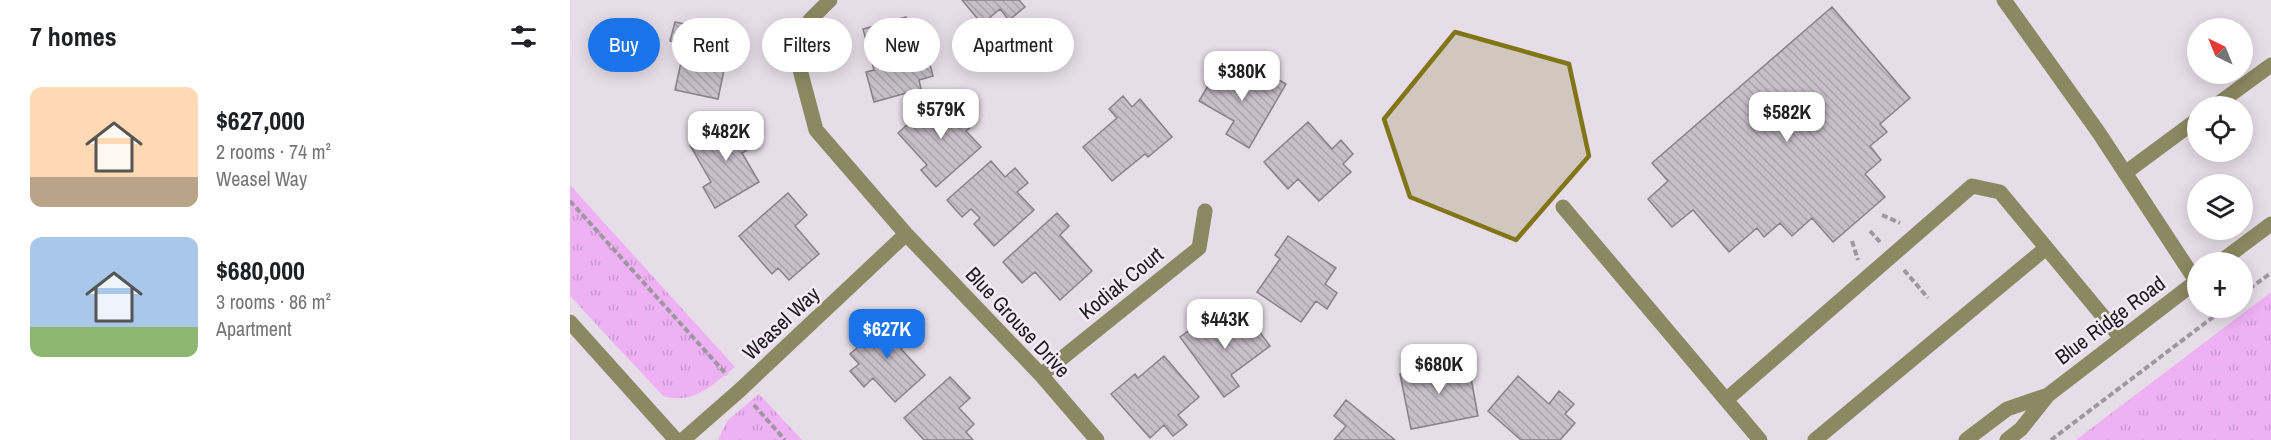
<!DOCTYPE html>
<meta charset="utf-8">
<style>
body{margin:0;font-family:"Archivo Narrow",sans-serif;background:#f6f6f6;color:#202124;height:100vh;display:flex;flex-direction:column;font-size:22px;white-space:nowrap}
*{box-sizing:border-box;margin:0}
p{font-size:20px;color:#757577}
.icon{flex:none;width:33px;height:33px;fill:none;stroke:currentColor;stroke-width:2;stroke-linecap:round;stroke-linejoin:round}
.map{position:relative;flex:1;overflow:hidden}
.drawer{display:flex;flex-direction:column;background:#fff;width:570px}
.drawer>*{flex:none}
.banner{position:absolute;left:18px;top:18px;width:570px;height:54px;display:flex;gap:12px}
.needle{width:39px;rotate:317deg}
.fabs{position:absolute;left:1617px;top:18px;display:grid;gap:12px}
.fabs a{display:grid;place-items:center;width:66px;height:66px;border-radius:50%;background:#fff;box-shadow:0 3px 15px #0003;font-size:30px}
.price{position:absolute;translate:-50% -51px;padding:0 14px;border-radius:12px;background:#fff;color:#222;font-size:20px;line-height:39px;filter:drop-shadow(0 2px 3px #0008)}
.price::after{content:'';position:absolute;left:50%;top:36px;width:18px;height:14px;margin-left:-9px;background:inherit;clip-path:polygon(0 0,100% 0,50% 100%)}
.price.active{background:#1a73e8;color:#fff}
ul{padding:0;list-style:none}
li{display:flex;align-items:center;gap:18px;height:150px;padding:0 30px}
li span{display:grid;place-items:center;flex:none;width:168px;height:120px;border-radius:12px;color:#555}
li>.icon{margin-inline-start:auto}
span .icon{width:72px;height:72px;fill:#fffc;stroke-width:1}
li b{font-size:26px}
h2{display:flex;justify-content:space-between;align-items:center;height:72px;padding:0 30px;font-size:26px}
.pill{padding:0 21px;border-radius:27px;background:#fff;box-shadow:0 3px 15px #0003;font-size:21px;line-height:54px}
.pill.active{background:#1a73e8;color:#fff}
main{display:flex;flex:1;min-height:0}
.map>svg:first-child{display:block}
.grass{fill:url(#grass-tufts)}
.building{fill:url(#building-back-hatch);stroke:#89808a;stroke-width:1.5}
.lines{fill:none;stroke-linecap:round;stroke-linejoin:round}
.path{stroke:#9e979f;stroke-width:4;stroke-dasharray:6 3;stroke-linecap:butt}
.minor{stroke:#8c8862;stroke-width:15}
.marked{fill:#817518;fill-opacity:0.2;stroke:#817518;stroke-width:4.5;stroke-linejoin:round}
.labels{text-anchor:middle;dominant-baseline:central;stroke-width:5;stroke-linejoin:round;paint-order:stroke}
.street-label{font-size:21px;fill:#1e1b1f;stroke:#f4eaf5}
</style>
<main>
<section class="drawer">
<h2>7 homes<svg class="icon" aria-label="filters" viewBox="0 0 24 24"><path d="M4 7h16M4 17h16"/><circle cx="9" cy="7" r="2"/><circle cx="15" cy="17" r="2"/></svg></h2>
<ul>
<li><span style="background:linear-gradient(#ffd9b3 75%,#b9a48a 0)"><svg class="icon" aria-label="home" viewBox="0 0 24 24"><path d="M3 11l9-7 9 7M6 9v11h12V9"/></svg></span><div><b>$627,000</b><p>2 rooms · 74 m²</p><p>Weasel Way</p></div></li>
<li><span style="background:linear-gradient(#a9c7e8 75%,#8fb573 0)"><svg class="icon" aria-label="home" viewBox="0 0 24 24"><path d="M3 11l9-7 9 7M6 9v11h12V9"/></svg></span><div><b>$680,000</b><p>3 rooms · 86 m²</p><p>Apartment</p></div></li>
</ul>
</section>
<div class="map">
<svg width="1701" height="440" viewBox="0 0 1701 440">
<defs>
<pattern id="grass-tufts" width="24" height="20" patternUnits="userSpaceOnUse" patternTransform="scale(1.5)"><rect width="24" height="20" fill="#edb1f4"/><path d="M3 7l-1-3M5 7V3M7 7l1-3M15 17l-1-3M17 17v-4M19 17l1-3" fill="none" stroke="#cb98d1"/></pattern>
<pattern id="building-back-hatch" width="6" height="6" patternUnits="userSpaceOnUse" patternTransform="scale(1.5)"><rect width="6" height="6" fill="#c9bfca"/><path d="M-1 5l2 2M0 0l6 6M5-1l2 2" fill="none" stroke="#aca4ad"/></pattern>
</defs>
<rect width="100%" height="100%" fill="#e7dde8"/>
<path class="grass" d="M0 185 165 367C142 385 124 405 93 396L0 296Z
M1701 292V440H1506Z
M189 394 232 440H148L157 421Z"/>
<path class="building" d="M392 0H449L455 7 439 20 430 9 412 24Z
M1262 7 1340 98 1310 124 1317 132 1300 146 1311 160 1295 174 1315 197 1263 242 1242 218 1222 236 1210 223 1194 237 1187 228 1159 252 1123 210 1102 227 1078 199 1098 181 1082 163Z
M336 17 348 60 358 57 363 76 349 80 351 89 304 102 296 72 304 70 293 29Z
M105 22 175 36 170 63 156 60 148 99 105 90 115 44 100 41Z
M651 64 691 87 699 74 716 84 679 148 656 134 664 121 629 101Z
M553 96 562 107 570 99 602 137 578 157 575 154 542 181 513 147 547 118 539 109Z
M367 98 385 117 394 109 406 123 396 131 411 147 366 187 351 170 357 165 328 133Z
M170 117 186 145 172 153 189 182 145 208 133 187 141 182 120 145Z
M738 122 762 149 771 140 783 154 773 164 781 172 749 201 728 179 718 189 694 162Z
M421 161 435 177 445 168 458 183 447 192 464 210 424 246 404 224 410 218 401 209 392 217 377 200Z
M218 193 237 215 225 226 249 254 219 280 208 268 202 274 169 236Z
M487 213 499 226 490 235 522 271 490 300 465 272 452 283 433 262Z
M718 236 766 268 755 284 767 293 757 309 746 301 731 322 687 292 710 259 705 255Z
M675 312 700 346 661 375 669 386 654 397 610 337 634 320 645 334Z
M325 314 345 336 331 349 355 375 325 402 303 378 294 387 280 371 289 364 280 354Z
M594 356 629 397 608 415 617 425 603 436 594 425 580 438 541 394 565 374 568 378Z
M898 362 908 416 841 429 830 374Z
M948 376 979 404 989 391 1004 404 995 414 1005 423 990 440H951L918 411Z
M380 377 400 398 389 408 404 424 396 432 403 440H354L334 418Z
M776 400 825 440H764L776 426 764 416Z"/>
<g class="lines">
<path class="path" d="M0 201 157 375
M1312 215 1330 223
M1300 231 1310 242
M1282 241 1288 260
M1334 270 1358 298
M1672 294 1701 273
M184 405 215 440
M1481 440 1655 308"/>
<path class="minor" d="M260 0 240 20 229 66 246 130 336 234 471 375 527 440
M1434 0 1529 133 1626 281
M1645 106 1701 65
M1555 173 1628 119
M993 207 1190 440
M1650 262 1701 224
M0 322 106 440
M471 375 629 248 635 211
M1156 400 1402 186 1430 192 1551 338
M113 440 170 390 336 234
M1245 440 1476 248
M1396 440 1437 409 1478 395
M1437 440 1451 429 1478 395 1628 280"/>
</g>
<path class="marked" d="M885 32 999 64 1019 156 946 240 840 197 814 119Z"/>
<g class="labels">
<g class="street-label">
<text transform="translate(551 283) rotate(-39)">Kodiak Court</text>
<text transform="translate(1540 320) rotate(-37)">Blue Ridge Road</text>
<text transform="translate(448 322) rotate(47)">Blue Grouse Drive</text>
<text transform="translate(211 323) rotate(-43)">Weasel Way</text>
</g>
</g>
</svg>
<div class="fabs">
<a><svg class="needle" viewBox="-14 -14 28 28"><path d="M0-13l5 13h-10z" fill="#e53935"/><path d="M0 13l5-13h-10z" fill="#757577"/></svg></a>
<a><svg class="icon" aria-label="locate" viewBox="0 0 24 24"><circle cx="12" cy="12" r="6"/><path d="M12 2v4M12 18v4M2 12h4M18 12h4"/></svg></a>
<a><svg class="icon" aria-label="layers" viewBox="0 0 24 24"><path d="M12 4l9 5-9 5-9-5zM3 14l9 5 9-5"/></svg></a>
<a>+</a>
</div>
<b class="price" style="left:672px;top:102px">$380K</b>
<b class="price" style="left:371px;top:140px">$579K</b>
<b class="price" style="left:1217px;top:143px">$582K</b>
<b class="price" style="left:156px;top:162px">$482K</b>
<b class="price" style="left:655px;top:350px">$443K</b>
<b class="price active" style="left:317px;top:360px">$627K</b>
<b class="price" style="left:869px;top:395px">$680K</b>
<div class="banner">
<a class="pill active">Buy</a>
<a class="pill">Rent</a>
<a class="pill">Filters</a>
<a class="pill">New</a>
<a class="pill">Apartment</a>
</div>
</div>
</main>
